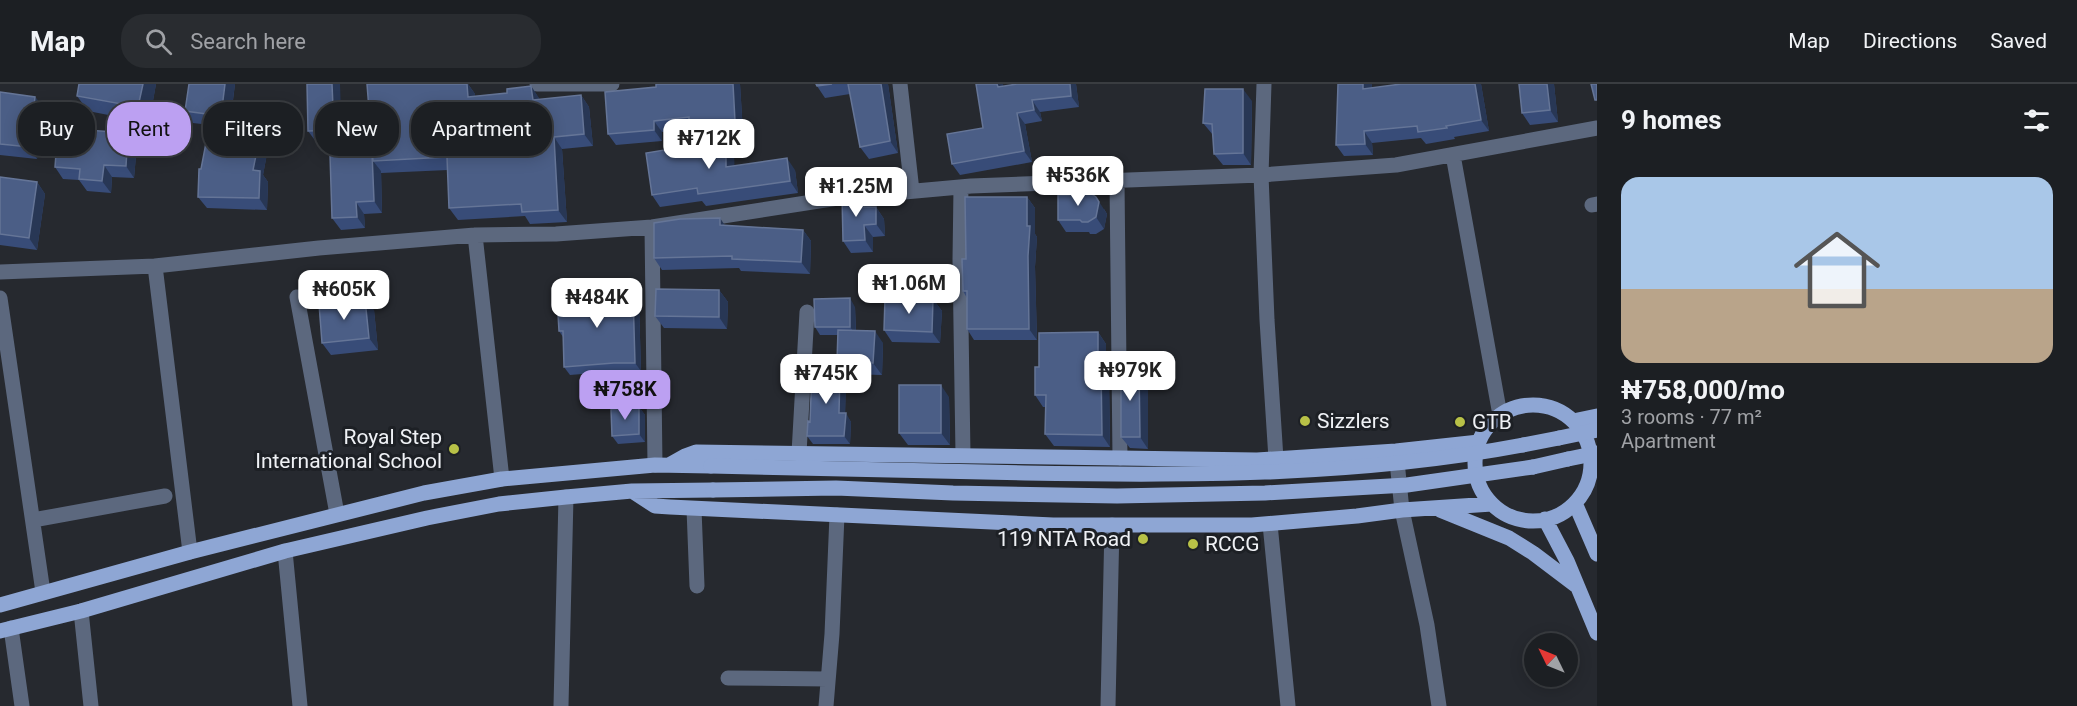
<!DOCTYPE html>
<meta charset="utf-8">
<style>
body{margin:0;font-family:Roboto,sans-serif;background:#292c30;color:#f1f3f6;height:100vh;display:flex;flex-direction:column;font-size:22px;white-space:nowrap}
*{box-sizing:border-box;margin:0}
p{font-size:20px;color:#a0a2a6}
.icon{flex:none;width:33px;height:33px;fill:none;stroke:currentColor;stroke-width:2;stroke-linecap:round;stroke-linejoin:round}
.map{position:relative;flex:1;overflow:hidden}
.details{display:flex;flex-direction:column;background:#1c1f23;width:480px}
.details>*{flex:none}
.banner{position:absolute;left:18px;top:18px;width:570px;height:54px;display:flex;gap:12px}
.needle{width:39px;rotate:313deg}
.fabs{position:absolute;left:1524px;top:549px;display:grid;gap:12px}
.fabs a{display:grid;place-items:center;width:54px;height:54px;border-radius:50%;background:#1c1f23;box-shadow:0 3px 15px #0003,0 0 0 2px #3a3d41;font-size:30px}
.price{position:absolute;translate:-50% -51px;padding:0 14px;border-radius:12px;background:#fff;color:#222;font-size:20px;line-height:39px;filter:drop-shadow(0 2px 3px #0008)}
.price::after{content:'';position:absolute;left:50%;top:36px;width:18px;height:14px;margin-left:-9px;background:inherit;clip-path:polygon(0 0,100% 0,50% 100%)}
.price.current{background:#bca0f2;color:#111}
ul{padding:0;list-style:none}
li{display:grid;align-content:center;gap:12px;height:318px;padding:0 24px}
li+li{border-top:2px solid #3a3d41}
li span{display:grid;place-items:center;height:186px;border-radius:18px;color:#555}
li>.icon{margin-inline-start:auto}
span .icon{width:108px;height:108px;fill:#fffc;stroke-width:1}
li b{font-size:26px}
h2{display:flex;justify-content:space-between;align-items:center;height:72px;padding:0 24px;font-size:26px}
.tag{padding:0 21px;border-radius:24px;background:#1c1f23;box-shadow:0 3px 15px #0003,0 0 0 2px #3a3d41;font-size:21px;line-height:54px}
.tag.current{background:#bca0f2;color:#111}
header{display:flex;align-items:center;gap:36px;box-sizing:border-box;height:84px;padding:0 30px;background:#1c1f23;border-bottom:2px solid #3a3d41}
header strong{font-size:28px}
nav{display:flex;gap:33px;margin-inline-start:auto;font-size:21px}
.search{width:420px;height:54px;background:#292c30;display:flex;align-items:center;gap:15px;box-sizing:border-box;padding:0 21px;border-radius:24px;color:#a0a2a6;font-size:22px}
main{display:flex;flex:1;min-height:0}
.map>svg:first-child{display:block}
.lines{fill:none;stroke-linecap:round;stroke-linejoin:round}
.minor{stroke:#5c687e;stroke-width:15}
.major{stroke:#8ea6d4;stroke-width:15}
.major-bridge{stroke:#8ea6d4;stroke-width:15}
.wall{fill:#384c78}
.shaded-wall{fill:#283755}
.building{fill:#4b5e86;stroke:#657597;stroke-width:1.5}
.poi-dot{fill:#b8c147;stroke:#1d2025;stroke-width:2}
.labels{text-anchor:middle;dominant-baseline:central;stroke-width:6;stroke-linejoin:round;paint-order:stroke}
.poi-label{font-size:21px;fill:#eff1f5;stroke:#1d2025;text-anchor:start}
</style>
<header>
<strong>Map</strong>
<div class="search"><svg class="icon" aria-label="search" viewBox="0 0 24 24"><circle cx="10" cy="10" r="6"/><path d="M15 15l6 6"/></svg>Search here</div>
<nav><a>Map</a><a>Directions</a><a>Saved</a></nav>
</header>
<main>
<div class="map">
<svg width="1597" height="622" viewBox="0 0 1597 622">
<rect width="100%" height="100%" fill="#26292f"/>
<g class="lines">
<path class="minor" d="M537 0H612
M900 0 912 107
M1264 0 1261 91 1267 236 1276 375
M1453 71 1500 331
M1117 98 1120 374
M961 103 960 176 963 371
M1592 121 1597 120
M652 143 655 381
M475 151 502 395
M155 182 190 468
M0 188 155 182 319 164 475 151 556 150 652 143 838 114 971 102 1261 91 1396 81 1597 44
M297 213 337 430
M0 214 43 508
M1396 368 1402 426 1427 541 1439 622
M799 369 807 228
M694 425 697 502
M33 436 165 412
M1270 440 1288 622
M285 467 300 622
M81 527 91 622
M11 544 22 622
M728 594 828 595
M561 622 566 413
M826 622 832 550 837 431
M1108 622 1112 441"/>
<path class="major" d="M1475 379a58 58 0 1 1 116 0a58 58 0 1 1-116 0Z
M1573 337 1597 332
M1523 361 1559 354
M669 381 685 372 696 368 1257 376 1396 367 1479 358
M1533 383 1568 375
M632 407 655 422 670 423 1053 441H1252L1357 432 1402 426 1492 420
M1575 419 1597 470
M1440 426 1509 454 1533 469 1578 503
M1545 435 1567 477 1597 549
M0 521 190 468 424 409 502 395 655 381 711 382
M0 547 81 527 285 467 427 434 499 420 566 413 632 407 713 406"/>
<path class="major-bridge" d="M1559 354 1597 346
M1568 375 1597 369
M711 382C815 385 920 387 1025 389 1191 392 1359 392 1523 361
M713 406 836 404 953 409 1117 412 1265 409 1407 401 1533 383"/>
</g>
<path class="wall" d="M79 0H156L149 39 88 27 77 12Z
M235 0 230 41 269 59 263 91 268 98 267 126 207 124 198 113 201 85 210 41 193 39 185 27Z
M307 0 342 58 317 59 308 47Z
M367 0H468L475 10V12L507 9 531 2 540 16 581 11 589 23 593 62 562 65 567 138 530 140 525 132 458 136 449 124 448 86 381 89V87L382 129 364 130 365 144 341 146 332 134 373 70Z
M740 0 743 48H734V50L697 54 691 45 662 48V57L616 61 608 50Z
M816 0H888L898 69 869 75 860 63 850 10 825 14 817 2Z
M1076 0 1079 23 1040 28 1042 37 1025 40 1032 78 960 91 952 80 983 44 1004 2Z
M1338 0H1372V4L1481 0 1489 47 1454 53 1455 55 1426 60 1421 54 1372 59 1373 71 1344 72 1336 61Z
M1554 0 1558 38 1530 41 1522 29Z
M0 8 35 13 44 24 37 75 0 71Z
M1252 17 1251 81H1223L1214 70 1213 51 1203 39Z
M128 49 137 61 134 94 112 93 111 109 87 107 79 96 63 95 55 83Z
M734 68V82L795 86 798 109 706 122 702 117 660 123 652 111Z
M0 93 37 98 45 110 37 166 0 161Z
M1027 113 1035 124V150L1037 153 1035 183 1037 256H974L967 245V214L963 207 966 175Z
M872 123H876L884 135 885 152 873 153V168L851 169 843 157Z
M1104 125 1107 130 1104 145 1096 150H1090L1089 148H1066L1058 136Z
M725 141 803 146 811 157 810 190 741 187 739 184 662 186 654 174Z
M719 206 728 218 727 245 664 244 655 232Z
M633 210 639 218 641 287H620L570 291 564 283 563 253 559 247Z
M933 215 942 227 940 259 892 258 884 246Z
M855 223 856 247 883 259 882 291 845 290 837 278 838 251H820L815 243Z
M374 226 378 266 331 271 322 259Z
M1098 248 1106 260V291L1109 295 1110 363 1054 362 1045 350 1046 323H1043L1035 311 1039 283Z
M846 295 845 329 851 338 850 360H813L807 352 810 338Z
M1148 295V365L1130 364 1121 353Z
M949 313 950 361H908L899 349Z
M639 323 645 331V358L618 360 612 352Z"/>
<path class="shaded-wall" d="M143 0H156L149 39 138 23Z
M225 0H235L229 44 221 32Z
M332 0H340L342 58 334 46Z
M467 0H468L475 10 476 25 468 13Z
M733 0H740L743 48 735 37Z
M881 0H888L898 69 890 57Z
M997 0H1003L1006 15 998 3Z
M1070 0H1076L1079 23 1071 12Z
M1363 0H1372L1371 16 1363 5Z
M1475 0H1481L1489 47 1481 36Z
M1547 0H1554L1558 38 1550 26Z
M531 2 539 14 541 28 533 16Z
M1243 5 1252 17 1251 81 1243 69Z
M581 11 589 23 593 62 584 50Z
M35 13 44 24 37 75 29 63Z
M1032 16 1040 28 1042 37 1034 26Z
M1017 29 1025 40 1032 78 1024 67Z
M654 37 662 48V57L654 46Z
M726 37 734 48V50L726 39Z
M261 47 269 59 263 91 268 98 267 126 259 114 253 86Z
M1364 47 1372 59 1373 71 1365 60Z
M128 49 137 61 134 94 126 82Z
M554 53 562 65 567 138 558 126Z
M726 56 734 68 735 95 726 83Z
M372 69 373 77 381 87 382 129 374 117Z
M787 74 795 86 798 109 790 97Z
M104 81 112 93 111 109 102 97Z
M37 98 45 110 37 166 29 154Z
M864 112 872 124 864 123Z
M1027 113 1035 124V150L1037 153 1035 183 1037 256 1029 245Z
M1096 113 1107 130 1104 145 1096 133Z
M356 118 364 130 365 144 357 133Z
M876 123 884 135 885 152 876 140Z
M720 134 728 146 720 141Z
M864 141 873 153V168L865 156Z
M803 146 811 157 810 190 801 178Z
M719 206 728 218 727 245 719 233Z
M633 210 639 218 641 287 635 279Z
M850 214 855 223 856 251 850 243Z
M365 215 374 226 378 266 369 254Z
M933 215 942 227 940 259 932 248Z
M875 247 883 259 882 291 873 279Z
M1098 248 1106 260V291L1109 295 1110 363 1102 351 1098 283Z
M1139 283 1148 295V365L1140 353Z
M840 287 846 295 845 337 839 329Z
M941 301 949 313 950 361 941 349Z
M639 323 645 331V358L639 350Z
M846 329 851 338 850 360 844 352Z"/>
<path class="building" d="M79 0H143L138 23 77 12Z
M189 0H225L221 32 185 27Z
M307 0H332L334 46 308 47Z
M367 0H467L468 13 507 9V5L531 2 533 16 581 11 584 50 554 53 558 126 522 128 521 120 449 124 447 73 373 77Z
M656 0H733L735 37H726V39L689 42V33L654 37V46L608 50 605 8 656 3Z
M816 0H832L817 2Z
M848 0H881L890 57 860 63Z
M976 0H997L998 3 1017 0H1070L1071 12 1032 16 1034 26 1017 29 1024 67 952 80 947 50 983 44Z
M1338 0H1363V5L1401 0H1475L1481 36 1446 42 1447 44 1418 48 1417 42 1364 47 1365 60 1336 61Z
M1519 0H1547L1550 26 1522 29Z
M1591 0H1597V16H1595Z
M1205 5H1243V69L1214 70 1212 40 1203 39Z
M0 8 35 13 29 63 0 60Z
M210 38 261 47 253 86 260 87 259 114 198 113 199 85H201Z
M58 44 128 49 126 82 104 81 102 97 79 95 80 85 55 83Z
M726 56V83L787 74 790 97 698 110 697 104 652 111 646 69Z
M372 69 374 117 356 118 357 133 332 134 330 71Z
M0 93 37 98 29 154 0 150Z
M1076 106H1083L1090 109 1096 113 1099 118 1096 133 1088 138H1082L1080 136H1058V111H1076Z
M842 112H864V123H876V140L864 141 865 156 843 157Z
M965 113H1027V142H1030L1028 172 1029 245H967V207H963L962 175H966Z
M720 134V141L803 146 801 178 732 175V172L654 174V139L680 135Z
M656 205 719 206V233L655 232Z
M633 210 635 279H614L564 283 563 247H559L557 213Z
M850 214V243H815L814 215Z
M885 214 933 215 932 248 884 246Z
M365 215 369 254 322 259 319 220Z
M838 246 875 247 873 279 837 278Z
M1098 248V283H1101L1102 351 1045 350 1046 311H1035V283H1039V249Z
M1121 283H1139L1140 353H1121Z
M812 286 840 287 839 329H846L844 352H807L808 337 810 338Z
M899 301H941V349H899Z
M639 323V350L612 352 611 325Z"/>
<g class="poi-dot">
<circle cx="1305" cy="337" r="6"/>
<circle cx="1460" cy="338" r="6"/>
<circle cx="454" cy="365" r="6"/>
<circle cx="1143" cy="455" r="6"/>
<circle cx="1193" cy="460" r="6"/>
</g>
<g class="labels">
<g class="poi-label">
<text x="1317" y="337">Sizzlers</text>
<text x="1472" y="338">GTB</text>
<text x="442" y="353" text-anchor="end">Royal Step<tspan x="442" dy="24">International School</tspan></text>
<text x="1131" y="455" text-anchor="end">119 NTA Road</text>
<text x="1205" y="460">RCCG</text>
</g>
</g>
</svg>
<div class="fabs">
<a><svg class="needle" viewBox="-14 -14 28 28"><path d="M0-13l5 13h-10z" fill="#e53935"/><path d="M0 13l5-13h-10z" fill="#a0a2a6"/></svg></a>
</div>
<b class="price" style="left:709px;top:86px">₦712K</b>
<b class="price" style="left:1078px;top:123px">₦536K</b>
<b class="price" style="left:856px;top:134px">₦1.25M</b>
<b class="price" style="left:909px;top:231px">₦1.06M</b>
<b class="price" style="left:344px;top:237px">₦605K</b>
<b class="price" style="left:597px;top:245px">₦484K</b>
<b class="price" style="left:1130px;top:318px">₦979K</b>
<b class="price" style="left:826px;top:321px">₦745K</b>
<b class="price current" style="left:625px;top:337px">₦758K</b>
<div class="banner">
<a class="tag">Buy</a>
<a class="tag current">Rent</a>
<a class="tag">Filters</a>
<a class="tag">New</a>
<a class="tag">Apartment</a>
</div>
</div>
<section class="details">
<h2>9 homes<svg class="icon" aria-label="filters" viewBox="0 0 24 24"><path d="M4 7h16M4 17h16"/><circle cx="9" cy="7" r="2"/><circle cx="15" cy="17" r="2"/></svg></h2>
<ul>
<li><span style="background:linear-gradient(#a9c7e8 60%,#b9a48a 0)"><svg class="icon" aria-label="home" viewBox="0 0 24 24"><path d="M3 11l9-7 9 7M6 9v11h12V9"/></svg></span><div><b>₦758,000/mo</b><p>3 rooms · 77 m²</p><p>Apartment</p></div></li>
</ul>
</section>
</main>
